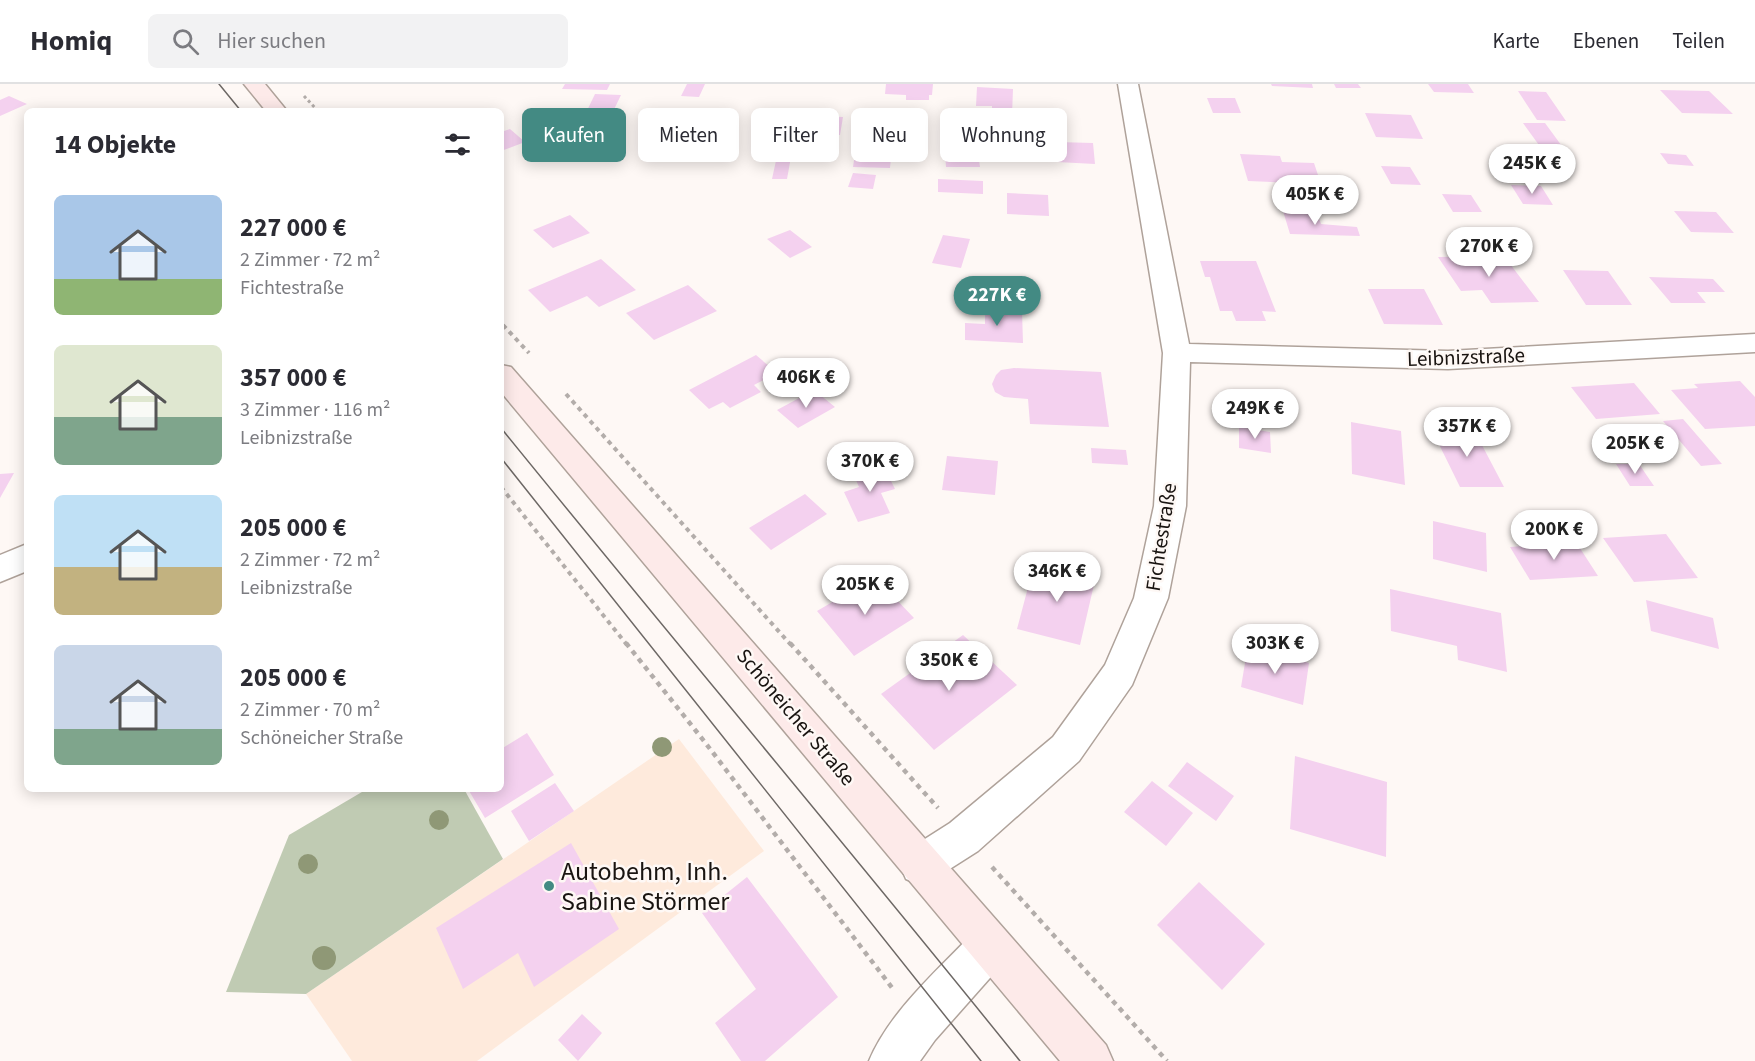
<!DOCTYPE html>
<html lang="de">
<meta charset="utf-8">
<style>
body{margin:0;font-family:"Source Sans 3",sans-serif;background:#f2f2f3;color:#2b2b33;height:100vh;display:flex;flex-direction:column;font-size:22px;white-space:nowrap}
*{box-sizing:border-box;margin:0}
p{font-size:20px;color:#7c7c81}
.icon{flex:none;width:33px;height:33px;fill:none;stroke:currentColor;stroke-width:2;stroke-linecap:round;stroke-linejoin:round}
.map{position:relative;flex:1;overflow:hidden}
.details{position:absolute;left:24px;top:24px;width:480px;height:684px;display:flex;flex-direction:column;background:#fff;border-radius:9px;box-shadow:0 3px 15px #0003}
.details>*{flex:none}
.top-card{position:absolute;left:522px;top:24px;width:570px;height:54px;display:flex;gap:12px}
.price{position:absolute;translate:-50% -51px;padding:0 14px;border-radius:21px;background:#fff;color:#222;font-size:20px;line-height:39px;filter:drop-shadow(0 2px 3px #0008)}
.price::after{content:'';position:absolute;left:50%;top:36px;width:18px;height:14px;margin-left:-9px;background:inherit;clip-path:polygon(0 0,100% 0,50% 100%)}
.price.selected{background:#438a83;color:#fff}
ul{padding:0;list-style:none}
li{display:flex;align-items:center;gap:18px;height:150px;padding:0 30px}
li span{display:grid;place-items:center;flex:none;width:168px;height:120px;border-radius:9px;color:#555}
li>.icon{margin-inline-start:auto}
span .icon{width:72px;height:72px;fill:#fffc;stroke-width:1}
li b{font-size:26px}
h2{display:flex;justify-content:space-between;align-items:center;height:72px;padding:0 30px;font-size:26px}
.pill{padding:0 21px;border-radius:9px;background:#fff;box-shadow:0 3px 15px #0003;font-size:21px;line-height:54px}
.pill.selected{background:#438a83;color:#fff}
header{display:flex;align-items:center;gap:36px;box-sizing:border-box;height:84px;padding:0 30px;background:#fff;border-bottom:2px solid #e1e1e2}
header strong{font-size:28px}
nav{display:flex;gap:33px;margin-inline-start:auto;font-size:21px}
.search{width:420px;height:54px;background:#f2f2f3;display:flex;align-items:center;gap:15px;box-sizing:border-box;padding:0 21px;border-radius:9px;color:#7c7c81;font-size:22px}
.map>svg:first-child{display:block}
.built{fill:#feeadc}
.green{fill:#c0cbb3}
.building{fill:#f4d1ef}
.lines{fill:none;stroke-linecap:round;stroke-linejoin:round}
.street-casing{stroke:#afa29a;stroke-width:3}
.secondary-casing{stroke:#afa29a;stroke-width:3}
.path-far2{stroke:#b3adaa;stroke-width:3;stroke-dasharray:3 3;stroke-linecap:butt}
.path-far1{stroke:#b3adaa;stroke-width:4;stroke-dasharray:4.5 4.5;stroke-linecap:butt}
.path{stroke:#b3adaa;stroke-width:4.5;stroke-dasharray:5 5;stroke-linecap:butt}
.street{fill:#fff;fill-rule:evenodd}
.secondary{fill:#fdeae9;fill-rule:evenodd}
.tram{stroke:#6d6865;stroke-width:1.5}
.tree{fill:#8f9876}
.poi-dot{fill:#438a83;stroke:#fef8f5;stroke-width:2}
.labels{text-anchor:middle;dominant-baseline:central;stroke-width:5;stroke-linejoin:round;paint-order:stroke}
.street-label{font-size:21px;fill:#191411;stroke:#fef8f5}
.near-poi-label{font-size:26px;fill:#191411;stroke:#fef8f5;text-anchor:start}
</style>
<header>
<strong>Homiq</strong>
<div class="search"><svg class="icon" aria-label="search" viewBox="0 0 24 24"><circle cx="10" cy="10" r="6"/><path d="M15 15l6 6"/></svg>Hier suchen</div>
<nav><a>Karte</a><a>Ebenen</a><a>Teilen</a></nav>
</header>
<div class="map">
<svg width="1755" height="977" viewBox="0 0 1755 977">
<rect width="100%" height="100%" fill="#fef8f5"/>
<path class="built" d="M679 655 764 767 477 977H352L306 910Z"/>
<path class="green" d="M367 705H464L503 775 306 910 226 908 289 751Z"/>
<path class="building" d="M565 0H610L607 6 562 5Z
M687 0H705L699 13 681 12Z
M886 0H933L932 11H929V16H906V11L885 10Z
M1271 0H1312L1313 4 1272 2Z
M1334 0H1358L1361 4H1336Z
M1428 0H1468L1474 9 1434 8Z
M977 3 1013 5 1012 31 992 30V22H976Z
M1660 6 1709 7 1733 30 1682 29Z
M1518 7 1546 8 1566 37 1537 36Z
M595 10 621 11 608 38 582 37Z
M9 12 27 20 0 32V16Z
M1207 14H1235L1241 29H1213Z
M1365 29 1411 31 1423 55 1376 53Z
M784 31 843 33 840 51 781 49Z
M969 35 1026 37V45L969 44Z
M1523 39H1545L1575 80 1552 79Z
M510 45 525 58 501 67V48Z
M1057 58 1093 59 1095 80 1057 78Z
M856 63 892 64 890 84 853 83Z
M945 69H978L980 83H946Z
M1660 69 1686 71 1694 82 1668 80Z
M1240 70 1280 72 1282 78 1314 79 1321 100 1248 97Z
M777 72 791 73 787 95H772Z
M1381 82 1410 83 1421 101 1391 100Z
M853 89 876 91 873 105 848 103Z
M938 95 983 97V110L938 108Z
M1511 101 1541 102 1553 121 1523 120Z
M1007 109 1048 111 1049 132 1007 130Z
M1442 110 1471 111 1482 128H1453Z
M1283 127 1317 129 1321 140 1357 143 1360 152 1290 150Z
M1674 127 1716 128 1734 149 1691 148Z
M570 131 590 149 553 164 533 146Z
M790 146 812 163 790 174 767 155Z
M943 151 970 155 961 184 932 179Z
M1504 172 1539 218 1491 219 1482 206 1461 207 1438 173Z
M601 175 636 206 599 223 587 212 550 228 528 206Z
M1200 177H1256L1276 228 1262 227 1266 237H1236L1232 227H1220L1210 193H1205Z
M1563 186 1608 187 1632 221H1586Z
M1649 193 1713 195 1725 208H1697L1706 219H1671Z
M688 201 717 227 654 256 626 229Z
M1368 205H1424L1443 241 1384 240Z
M985 225 1022 227 1023 259 965 256V239L985 240Z
M756 271 777 289 754 301 761 308 730 324 723 318 709 325 689 306Z
M1014 284 1101 288 1109 343 1030 340 1028 315 1004 313 995 308 992 300 996 291 1001 286Z
M1740 297 1755 313V342L1705 345 1671 306 1698 304 1694 300Z
M1634 299 1660 330 1596 335 1571 303Z
M814 306 835 323 798 344 777 326Z
M1683 335 1722 380 1701 382 1663 337Z
M1351 338 1401 347 1405 401 1352 390Z
M1239 343 1270 348 1271 369 1239 364Z
M1431 344H1473L1504 403H1460Z
M1091 364 1126 366 1128 381 1092 379Z
M947 372 998 377 995 411 942 406Z
M882 379 895 405 881 409 890 429 858 438 844 408 859 403 852 387Z
M1616 380H1639L1654 402H1630Z
M14 389 0 414V390Z
M805 410 827 430 771 466 749 444Z
M1433 437 1486 449 1487 488 1433 475Z
M1666 450 1698 494 1634 498 1603 454Z
M1576 458 1598 492 1530 496 1510 463Z
M1035 477 1096 492 1080 561 1017 545Z
M875 493 914 534 854 572 817 527Z
M1390 505 1501 529 1507 588 1458 576 1457 562 1391 547Z
M1646 516 1713 534 1719 565 1651 547Z
M963 551 1017 601 934 666 881 610Z
M1248 561 1309 579 1303 621 1241 603Z
M527 649 554 691 485 734 468 705H501V665Z
M1295 672 1387 698 1386 773 1290 745Z
M1187 678 1234 712 1216 737 1168 702Z
M1152 697 1193 729 1166 762 1124 728Z
M555 699 574 727 529 757 511 727Z
M571 759 619 845 534 903 518 869 463 905 436 844Z
M747 793 838 913 765 977H741L715 939 756 905 702 829Z
M1199 798 1265 860 1222 906 1157 841Z
M582 930 602 949 578 977 558 956Z"/>
<g class="lines">
<g class="street-casing">
<path id="street" d="M1118 0H1138L1189 260 1448 267 1755 250V268L1448 285 1190 278 1186 422 1168 514 1132 601 1079 677 978 767 934 795 920 801 906 795 900 781 906 767 950 739 1053 653 1105 581 1134 514 1154 422 1163 269Z
M27 460V487L0 498V471Z
M990 841 1005 847 1011 862 1005 877 935 956 920 977H869C890 927 938 886 975 847Z"/>
</g>
<g class="secondary-casing">
<path id="secondary" d="M244 0H265L287 27H266Z
M501 281 511 283 1106 961 1113 977H1060L501 308Z"/>
</g>
<path class="path-far2" d="M304 12 318 27
M501 239 505 243"/>
<path class="path-far1" d="M503 241 529 269
M566 310 791 561
M501 403 627 561"/>
<path class="path" d="M626 559 704 657 893 905
M790 559 938 724
M992 783 1167 977"/>
<use href="#street" class="street"/>
<use href="#secondary" class="secondary"/>
<path class="tram" d="M219 0 241 27
M501 344C673 556 849 764 1020 977
M501 374 981 977"/>
</g>
<g class="tree">
<circle cx="662" cy="663" r="10"/>
<circle cx="439" cy="736" r="10"/>
<circle cx="308" cy="780" r="10"/>
<circle cx="324" cy="874" r="12"/>
</g>
<circle class="poi-dot" cx="549" cy="802" r="6"/>
<g class="labels">
<g class="street-label">
<text transform="translate(1466 273) rotate(-2)">Leibnizstraße</text>
<text transform="translate(1161 453) rotate(-81)">Fichtestraße</text>
<text transform="translate(796 633) rotate(50)">Schöneicher Straße</text>
</g>
<g class="near-poi-label">
<text x="561" y="787">Autobehm, Inh.<tspan x="561" dy="30">Sabine Störmer</tspan></text>
</g>
</g>
</svg>
<b class="price" style="left:1532px;top:111px">245K €</b>
<b class="price" style="left:1315px;top:142px">405K €</b>
<b class="price" style="left:1489px;top:194px">270K €</b>
<b class="price selected" style="left:997px;top:243px">227K €</b>
<b class="price" style="left:806px;top:325px">406K €</b>
<b class="price" style="left:1255px;top:356px">249K €</b>
<b class="price" style="left:1467px;top:374px">357K €</b>
<b class="price" style="left:1635px;top:391px">205K €</b>
<b class="price" style="left:870px;top:409px">370K €</b>
<b class="price" style="left:1554px;top:477px">200K €</b>
<b class="price" style="left:1057px;top:519px">346K €</b>
<b class="price" style="left:865px;top:532px">205K €</b>
<b class="price" style="left:1275px;top:591px">303K €</b>
<b class="price" style="left:949px;top:608px">350K €</b>
<div class="top-card">
<a class="pill selected">Kaufen</a>
<a class="pill">Mieten</a>
<a class="pill">Filter</a>
<a class="pill">Neu</a>
<a class="pill">Wohnung</a>
</div>
<section class="details">
<h2>14 Objekte<svg class="icon" aria-label="filters" viewBox="0 0 24 24"><path d="M4 7h16M4 17h16"/><circle cx="9" cy="7" r="2"/><circle cx="15" cy="17" r="2"/></svg></h2>
<ul>
<li><span style="background:linear-gradient(#a9c7e8 70%,#8fb573 0)"><svg class="icon" aria-label="home" viewBox="0 0 24 24"><path d="M3 11l9-7 9 7M6 9v11h12V9"/></svg></span><div><b>227 000 €</b><p>2 Zimmer · 72 m²</p><p>Fichtestraße</p></div></li>
<li><span style="background:linear-gradient(#dfe7d0 60%,#7fa58c 0)"><svg class="icon" aria-label="home" viewBox="0 0 24 24"><path d="M3 11l9-7 9 7M6 9v11h12V9"/></svg></span><div><b>357 000 €</b><p>3 Zimmer · 116 m²</p><p>Leibnizstraße</p></div></li>
<li><span style="background:linear-gradient(#bfe0f5 60%,#c2b280 0)"><svg class="icon" aria-label="home" viewBox="0 0 24 24"><path d="M3 11l9-7 9 7M6 9v11h12V9"/></svg></span><div><b>205 000 €</b><p>2 Zimmer · 72 m²</p><p>Leibnizstraße</p></div></li>
<li><span style="background:linear-gradient(#c9d6e8 70%,#7fa58c 0)"><svg class="icon" aria-label="home" viewBox="0 0 24 24"><path d="M3 11l9-7 9 7M6 9v11h12V9"/></svg></span><div><b>205 000 €</b><p>2 Zimmer · 70 m²</p><p>Schöneicher Straße</p></div></li>
</ul>
</section>
</div>
